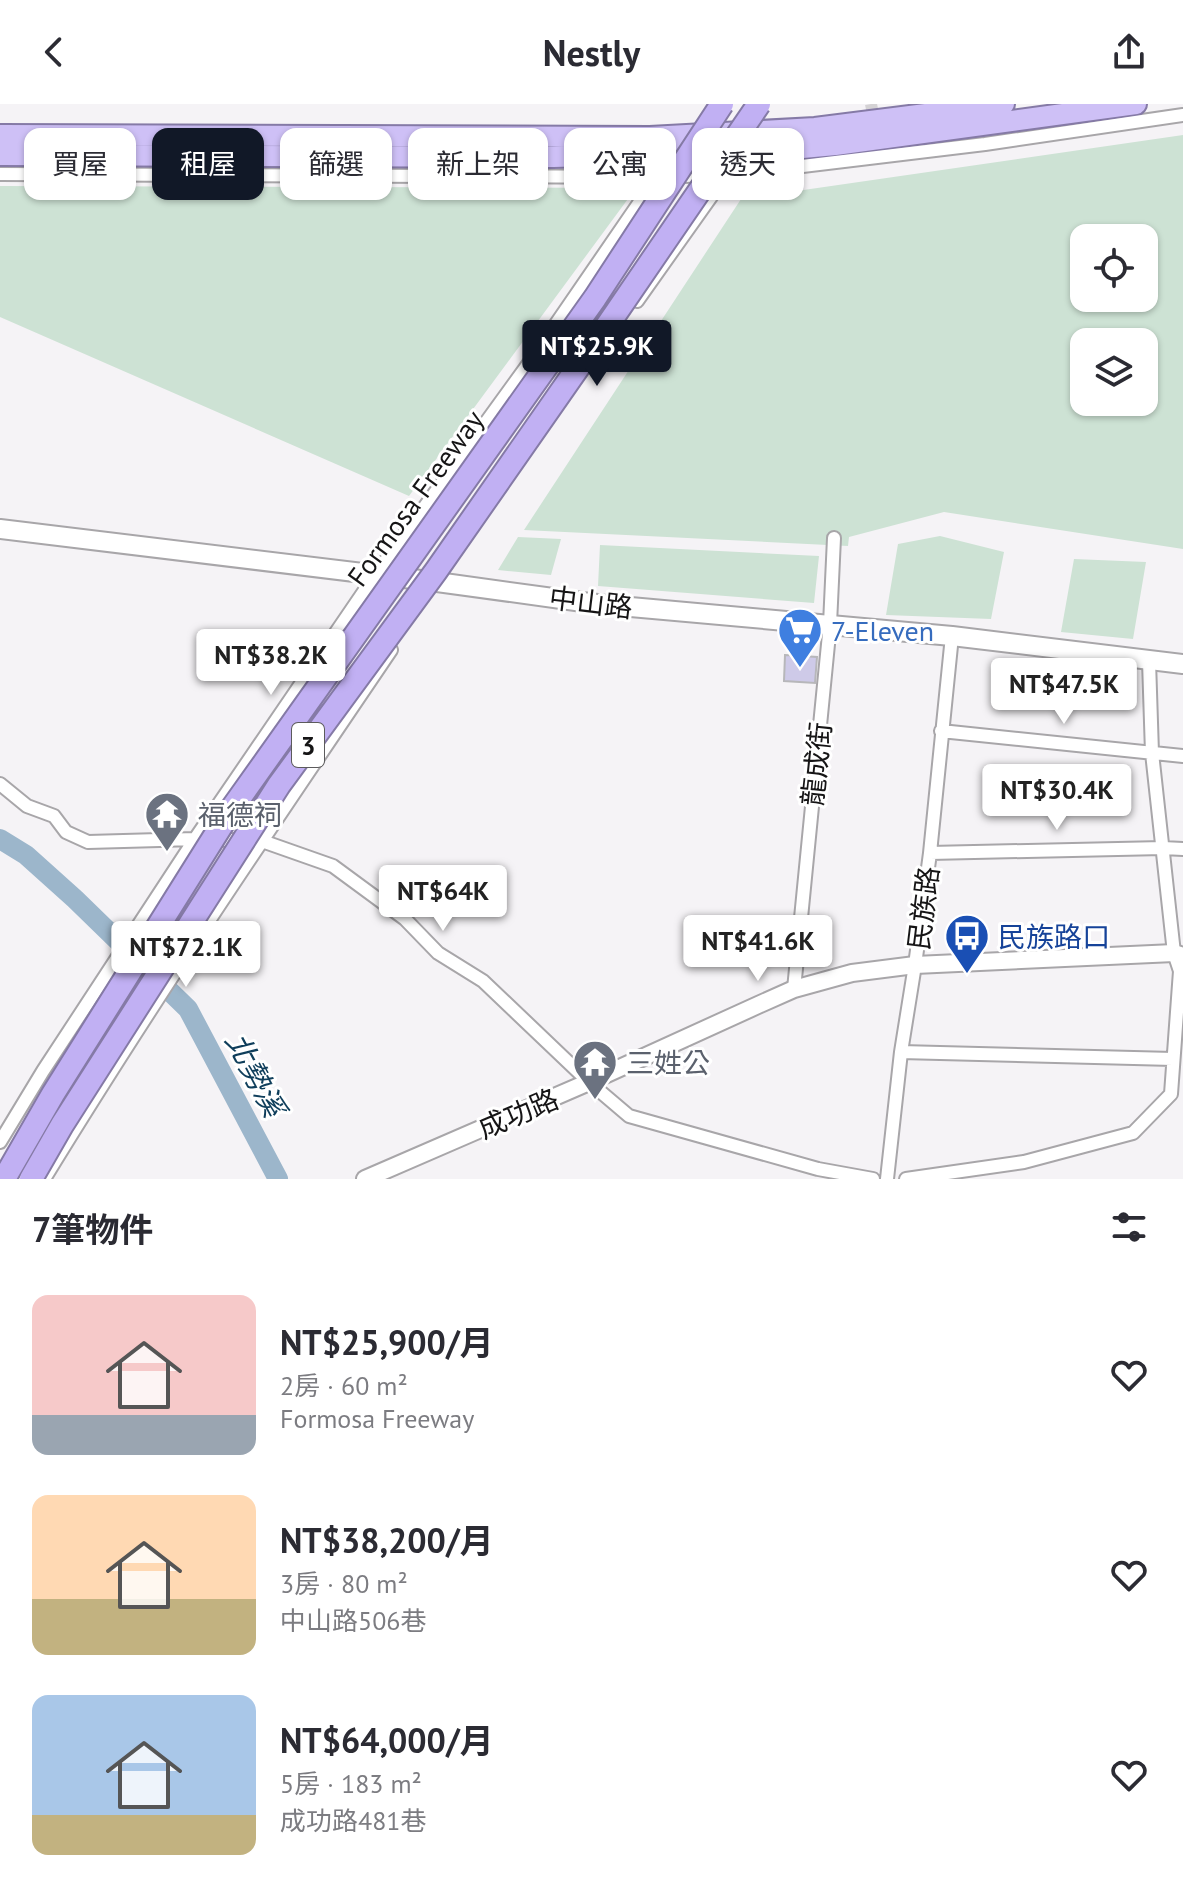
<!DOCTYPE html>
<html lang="zh-TW">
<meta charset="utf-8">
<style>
body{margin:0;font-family:"PT Sans","Noto Sans TC",sans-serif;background:#f7f7f7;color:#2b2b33;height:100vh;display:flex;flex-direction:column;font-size:30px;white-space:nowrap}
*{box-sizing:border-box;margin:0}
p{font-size:26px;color:#7c7c81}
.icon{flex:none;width:44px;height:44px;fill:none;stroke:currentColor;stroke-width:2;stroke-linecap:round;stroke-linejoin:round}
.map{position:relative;height:1075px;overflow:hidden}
.details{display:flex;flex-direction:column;background:#fff;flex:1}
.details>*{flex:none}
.top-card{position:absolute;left:24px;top:24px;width:1136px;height:72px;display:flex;gap:16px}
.buttons{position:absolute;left:1070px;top:120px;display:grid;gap:16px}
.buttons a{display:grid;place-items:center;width:88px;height:88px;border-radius:16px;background:#fff;box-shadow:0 2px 6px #0004;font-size:40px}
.price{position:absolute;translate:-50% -68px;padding:0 18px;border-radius:8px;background:#fff;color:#222;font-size:26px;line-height:52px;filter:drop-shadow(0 2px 4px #0008)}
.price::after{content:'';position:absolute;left:50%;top:48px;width:24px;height:18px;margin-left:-12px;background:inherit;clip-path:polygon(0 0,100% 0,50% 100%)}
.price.active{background:#111827;color:#fff}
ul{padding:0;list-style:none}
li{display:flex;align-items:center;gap:24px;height:200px;padding:0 32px}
li span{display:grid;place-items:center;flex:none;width:224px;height:160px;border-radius:16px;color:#555}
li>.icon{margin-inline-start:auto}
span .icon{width:96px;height:96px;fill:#fffc;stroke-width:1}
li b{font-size:34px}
h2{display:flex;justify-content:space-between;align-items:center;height:96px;padding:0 32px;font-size:34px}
.pill{padding:0 28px;border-radius:16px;background:#fff;box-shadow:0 2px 6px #0004;font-size:28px;line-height:72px}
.pill.active{background:#111827;color:#fff}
header{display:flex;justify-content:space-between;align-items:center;height:104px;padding:0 32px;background:#fff;font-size:36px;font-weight:800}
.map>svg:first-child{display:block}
.green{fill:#cde2d4;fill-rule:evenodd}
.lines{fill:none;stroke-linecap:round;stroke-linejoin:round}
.river{stroke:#9cb6cb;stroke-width:20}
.building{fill:#cecae8;stroke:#b7b7ba;stroke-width:2}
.minor-tunnel{stroke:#d4d2d4;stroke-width:12;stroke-dasharray:12 6;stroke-linecap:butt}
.minor-casing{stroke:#a8a6a9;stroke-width:16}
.tertiary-casing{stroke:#a8a6a9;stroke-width:20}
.secondary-casing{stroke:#a8a6a9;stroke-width:22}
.trunk-casing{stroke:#857aa6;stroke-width:24}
.minor{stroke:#fff;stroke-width:12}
.tertiary{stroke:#fff;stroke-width:16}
.secondary{stroke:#fff;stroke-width:18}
.trunk{stroke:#cec0f6;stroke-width:20}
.motorway-bridge-casing{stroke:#857aa6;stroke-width:26;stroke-linecap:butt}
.motorway-bridge{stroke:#c1b0f3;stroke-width:22}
.labels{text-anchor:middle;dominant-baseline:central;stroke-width:6;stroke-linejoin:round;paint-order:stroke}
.shield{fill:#fff;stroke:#5c5b5c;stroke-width:2}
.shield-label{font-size:26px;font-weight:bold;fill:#161516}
.street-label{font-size:28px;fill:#161516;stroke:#fff}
.shop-label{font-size:28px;fill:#366cbe;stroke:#fff;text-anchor:start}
.worship-label{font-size:28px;fill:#5b616d;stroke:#fff;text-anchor:start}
.transit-label{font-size:28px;fill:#164399;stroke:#fff;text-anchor:start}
.water-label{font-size:30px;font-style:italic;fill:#0f3e5b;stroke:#fff}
</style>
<header><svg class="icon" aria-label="back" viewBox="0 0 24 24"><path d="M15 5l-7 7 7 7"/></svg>Nestly<svg class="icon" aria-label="share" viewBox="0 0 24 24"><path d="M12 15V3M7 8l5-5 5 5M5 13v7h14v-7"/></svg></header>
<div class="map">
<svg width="1183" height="1075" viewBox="0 0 1183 1075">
<rect width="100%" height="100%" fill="#f5f3f6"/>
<path class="green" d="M1183 31V445L944 408 849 433 848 442 524 426 741 95ZM1084 134H1144V194H1084ZM1084 238H1144V298H1084Z
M0 82 636 84 409 392 0 213Z
M940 432 1004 448 991 515 886 511 898 440Z
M518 433 561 435 551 471 498 466Z
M600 441 819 452 814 499 598 482Z
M1074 455 1146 458 1133 535 1061 528Z"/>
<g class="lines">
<path class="river" d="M0 735 26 751 75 795 188 905 278 1075"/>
</g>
<path class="building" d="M785 551 817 553 815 579 784 577Z"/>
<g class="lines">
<path class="minor-tunnel" d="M871 0 875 21"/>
<g class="minor-casing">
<path id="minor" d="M0 70 657 73 736 70 985 40 1183 11
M637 197 727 70
M941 627 1183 652
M0 680 27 702 54 712 66 728 88 738 195 735 262 737 333 762 405 815 438 849 483 877 589 978 629 1012 818 1065 873 1075
M930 749 1163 744 1183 745
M794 885 830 520 834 434
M901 948 1173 955
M0 1038 43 967 195 735 376 470 532 255 657 73
M44 1075C154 895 273 720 391 546
M887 1075 901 948 915 861 930 749 952 532
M906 1075 1024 1058 1133 1029 1171 990 1180 867 1174 849 1152 649 1149 557"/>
</g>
<g class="tertiary-casing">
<path id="tertiary" d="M365 1075 589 978 758 901 794 885 852 869 915 861 1174 849 1183 852"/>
</g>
<g class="secondary-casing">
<path id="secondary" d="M0 425 437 478 597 500 952 532 1183 560"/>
</g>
<g class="trunk-casing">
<path id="trunk" d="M0 31 650 33 815 24 1004 0
M0 51 553 53 770 47 835 41 1136 0"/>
</g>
<use href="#minor" class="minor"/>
<use href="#tertiary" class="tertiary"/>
<use href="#secondary" class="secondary"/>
<use href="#trunk" class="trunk"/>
<g class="motorway-bridge-casing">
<path id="motorway-bridge" d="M4 1075 53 990 233 703 595 194 722 0
M31 1075 62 1021 279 681 436 467 607 222 759 0"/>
</g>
<use href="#motorway-bridge" class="motorway-bridge"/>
</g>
<defs>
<g id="supermarket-pin" transform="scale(2.3)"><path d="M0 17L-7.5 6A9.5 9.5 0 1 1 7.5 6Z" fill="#3f7fe0" stroke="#fff"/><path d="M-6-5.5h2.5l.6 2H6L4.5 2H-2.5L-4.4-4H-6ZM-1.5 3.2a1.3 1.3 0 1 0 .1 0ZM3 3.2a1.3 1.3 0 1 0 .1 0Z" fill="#fff"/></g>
<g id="temple-pin" transform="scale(2.3)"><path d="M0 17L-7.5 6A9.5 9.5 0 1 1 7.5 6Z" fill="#6b7280" stroke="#fff"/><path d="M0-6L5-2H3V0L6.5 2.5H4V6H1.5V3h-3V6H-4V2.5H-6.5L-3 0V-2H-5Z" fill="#fff"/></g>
<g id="bus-pin" transform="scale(2.3)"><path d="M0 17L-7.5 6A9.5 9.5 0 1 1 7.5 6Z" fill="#1a4fb4" stroke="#fff"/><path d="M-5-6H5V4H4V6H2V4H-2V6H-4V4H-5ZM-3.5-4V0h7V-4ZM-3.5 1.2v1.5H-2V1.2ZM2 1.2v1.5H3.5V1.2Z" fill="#fff"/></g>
</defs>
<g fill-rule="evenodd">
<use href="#supermarket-pin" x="800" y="526"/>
<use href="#temple-pin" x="167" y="710"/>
<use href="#bus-pin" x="967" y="832"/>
<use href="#temple-pin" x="595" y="958"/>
</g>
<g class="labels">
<rect class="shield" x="292" y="619" width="32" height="44" rx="6"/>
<g class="shield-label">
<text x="308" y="641">3</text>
</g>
<g class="street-label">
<text transform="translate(415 394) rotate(-54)">Formosa Freeway</text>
<text transform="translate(591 498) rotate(7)">中山路</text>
<text transform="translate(816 660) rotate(-84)">龍成街</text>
<text transform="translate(923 804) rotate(-83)">民族路</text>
<text transform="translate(518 1009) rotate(-23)">成功路</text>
</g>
<g class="shop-label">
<text x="831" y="526">7-Eleven</text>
</g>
<g class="worship-label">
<text x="198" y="710">福德祠</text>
<text x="626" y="958">三姓公</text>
</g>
<g class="transit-label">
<text x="998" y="832">民族路口</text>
</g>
<g class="water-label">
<text transform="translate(256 970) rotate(62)">北勢溪</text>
</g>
</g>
</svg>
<div class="buttons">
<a><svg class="icon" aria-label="locate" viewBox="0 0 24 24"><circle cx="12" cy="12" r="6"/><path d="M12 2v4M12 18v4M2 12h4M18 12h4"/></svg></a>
<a><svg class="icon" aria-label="layers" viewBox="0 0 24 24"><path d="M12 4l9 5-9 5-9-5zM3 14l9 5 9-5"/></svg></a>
</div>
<b class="price active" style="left:597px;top:284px">NT$25.9K</b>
<b class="price" style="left:271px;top:593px">NT$38.2K</b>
<b class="price" style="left:1064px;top:622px">NT$47.5K</b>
<b class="price" style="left:1057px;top:728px">NT$30.4K</b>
<b class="price" style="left:443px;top:829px">NT$64K</b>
<b class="price" style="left:758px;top:879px">NT$41.6K</b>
<b class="price" style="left:186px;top:885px">NT$72.1K</b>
<div class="top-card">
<a class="pill">買屋</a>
<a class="pill active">租屋</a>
<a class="pill">篩選</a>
<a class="pill">新上架</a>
<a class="pill">公寓</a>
<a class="pill">透天</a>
</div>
</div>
<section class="details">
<h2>7筆物件<svg class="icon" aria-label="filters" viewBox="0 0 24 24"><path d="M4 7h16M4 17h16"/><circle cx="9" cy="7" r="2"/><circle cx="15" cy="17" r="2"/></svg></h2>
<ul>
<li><span style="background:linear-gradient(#f6c9c9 75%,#9aa5b1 0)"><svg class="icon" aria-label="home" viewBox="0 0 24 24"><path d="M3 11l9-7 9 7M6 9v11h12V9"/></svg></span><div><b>NT$25,900/月</b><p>2房 · 60 m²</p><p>Formosa Freeway</p></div><svg class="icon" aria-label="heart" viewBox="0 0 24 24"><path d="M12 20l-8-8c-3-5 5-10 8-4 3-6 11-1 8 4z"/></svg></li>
<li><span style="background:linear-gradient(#ffd9b3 65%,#c2b280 0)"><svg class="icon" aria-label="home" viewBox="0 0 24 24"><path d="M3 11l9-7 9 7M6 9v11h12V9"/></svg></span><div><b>NT$38,200/月</b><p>3房 · 80 m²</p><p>中山路506巷</p></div><svg class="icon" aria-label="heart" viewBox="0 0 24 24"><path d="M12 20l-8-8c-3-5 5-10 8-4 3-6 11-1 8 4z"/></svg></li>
<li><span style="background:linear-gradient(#a9c7e8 75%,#c2b280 0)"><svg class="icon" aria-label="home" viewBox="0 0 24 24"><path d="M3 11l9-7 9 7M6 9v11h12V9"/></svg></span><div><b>NT$64,000/月</b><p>5房 · 183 m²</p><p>成功路481巷</p></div><svg class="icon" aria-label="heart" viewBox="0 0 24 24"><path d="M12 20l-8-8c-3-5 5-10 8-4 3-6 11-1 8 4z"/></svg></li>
</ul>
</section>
